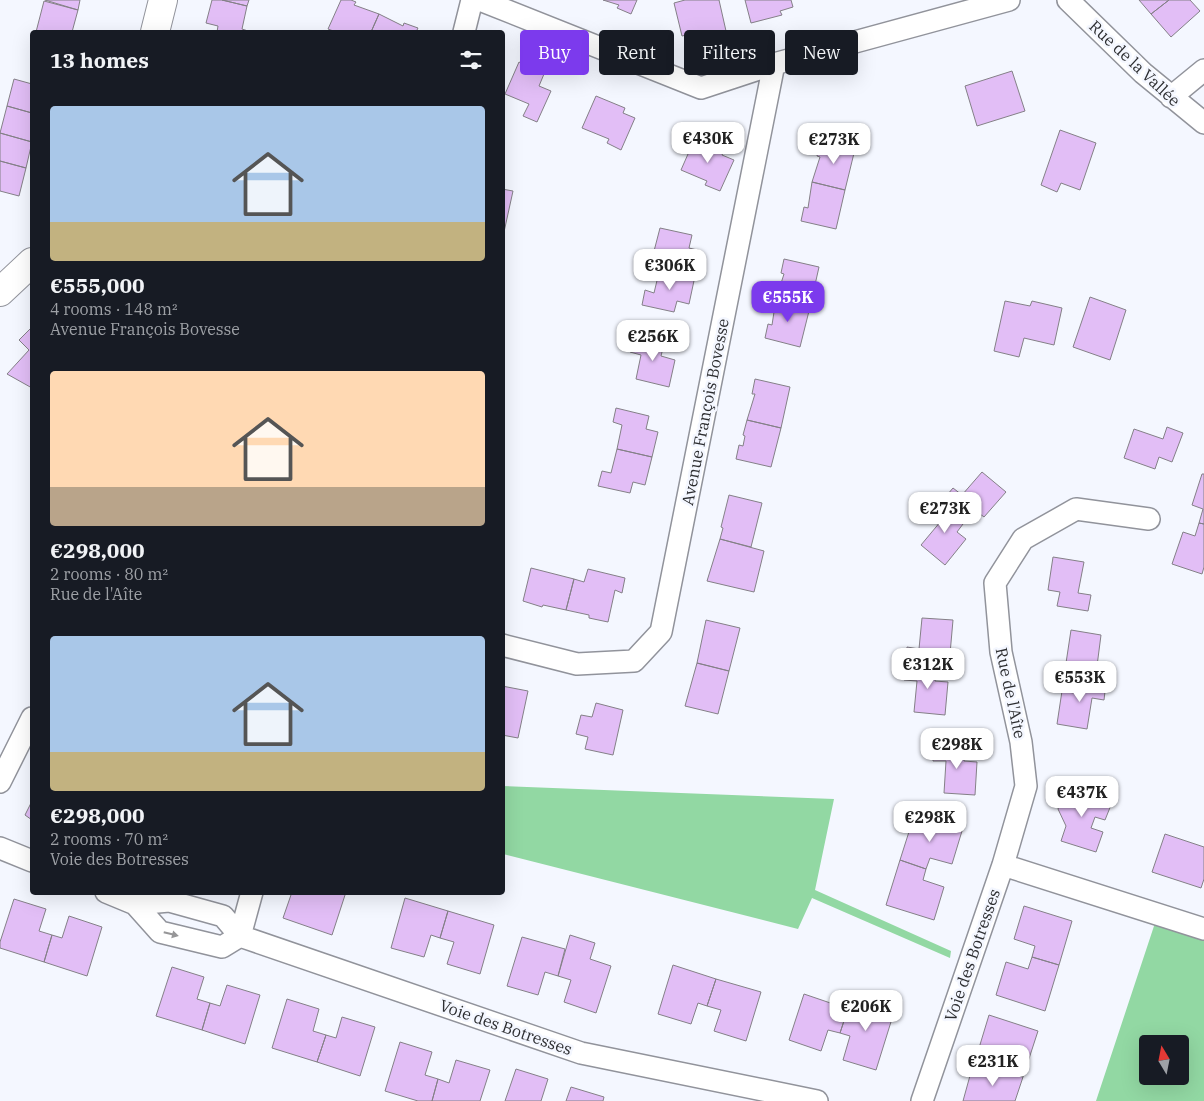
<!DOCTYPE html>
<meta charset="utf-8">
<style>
body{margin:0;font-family:"IBM Plex Serif",serif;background:#20242c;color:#f1f3f6;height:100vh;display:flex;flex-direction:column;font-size:19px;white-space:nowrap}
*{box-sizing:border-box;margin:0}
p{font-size:16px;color:#9ea1a6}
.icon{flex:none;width:28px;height:28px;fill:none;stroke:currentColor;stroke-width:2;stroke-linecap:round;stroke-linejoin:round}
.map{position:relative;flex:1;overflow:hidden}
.details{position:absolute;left:30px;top:30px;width:475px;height:865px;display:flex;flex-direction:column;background:#171b24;border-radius:5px;box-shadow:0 5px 20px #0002}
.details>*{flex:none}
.guide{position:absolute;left:520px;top:30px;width:475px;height:45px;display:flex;gap:10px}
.needle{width:32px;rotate:350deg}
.buttons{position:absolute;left:1139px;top:1035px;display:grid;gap:10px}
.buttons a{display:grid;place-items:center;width:50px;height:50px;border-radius:5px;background:#171b24;box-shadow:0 5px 20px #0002;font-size:25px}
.price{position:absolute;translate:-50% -42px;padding:0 11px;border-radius:10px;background:#fff;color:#222;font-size:16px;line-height:32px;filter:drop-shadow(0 1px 2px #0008)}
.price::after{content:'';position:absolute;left:50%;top:30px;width:15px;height:11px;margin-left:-8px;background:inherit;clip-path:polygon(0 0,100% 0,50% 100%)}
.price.selected{background:#7c3aed;color:#fff}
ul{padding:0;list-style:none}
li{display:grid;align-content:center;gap:10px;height:265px;padding:0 20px}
li span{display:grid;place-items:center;height:155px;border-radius:5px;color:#555}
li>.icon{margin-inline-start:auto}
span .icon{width:90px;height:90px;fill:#fffc;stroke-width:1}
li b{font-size:21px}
h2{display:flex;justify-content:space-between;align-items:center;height:60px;padding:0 20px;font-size:21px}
.tag{padding:0 18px;border-radius:5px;background:#171b24;box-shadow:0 5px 20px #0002;font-size:18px;line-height:45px}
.tag.selected{background:#7c3aed;color:#fff}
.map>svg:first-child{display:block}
.green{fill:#92d8a3;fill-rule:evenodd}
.building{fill:#e2bef6;stroke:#848087}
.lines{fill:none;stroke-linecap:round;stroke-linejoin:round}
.street-casing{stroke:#91939b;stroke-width:24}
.secondary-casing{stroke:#91939b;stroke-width:30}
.street{stroke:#fff;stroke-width:21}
.secondary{stroke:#fff;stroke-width:28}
.oneway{fill:#969698}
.labels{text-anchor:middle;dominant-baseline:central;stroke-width:5;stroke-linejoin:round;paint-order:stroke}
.street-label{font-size:16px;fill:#2d2e31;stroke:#f4f7ff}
</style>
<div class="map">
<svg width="1204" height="1101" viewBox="0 0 1204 1101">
<rect width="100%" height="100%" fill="#f4f7ff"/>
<path class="green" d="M502 786 834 799 815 890 951 951 950 958 812 898 798 929 503 854Z
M1156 920 1204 934V1101H1096ZM1148 1044H1180V1076H1148Z"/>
<path class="building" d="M45 0H80L78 10Z
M212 0H222L247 6 242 29 251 32H217L218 26 206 23Z
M222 0H249L247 6Z
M341 0H351L356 2 354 5 379 14 371 32H336L328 29Z
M603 0H637L631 14 617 8 619 5Z
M685 0H719L726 31 696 38 695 33 682 36 674 3Z
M745 0H791L793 7 780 11 782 15 751 23Z
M1139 0H1169L1151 14Z
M1169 0H1190L1200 11 1171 37 1151 14Z
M44 1 78 10 72 32H36Z
M379 14 403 26 404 23 418 28 416 32H371Z
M519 62 544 74 539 86 551 91 537 122 523 116 529 104 505 94Z
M1012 71 1025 111 977 126 965 86Z
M14 79 32 84V113L7 106Z
M596 96 625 108 623 113 635 118 621 150 607 143 609 139 582 128Z
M7 106 32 113V142L0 133Z
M1060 130 1096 143 1080 190 1061 183 1057 192 1041 185Z
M0 133 32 142 26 168 0 161Z
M695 138 724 150 722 155 734 160 720 191 705 185 707 181 681 170Z
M820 141 855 149 845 190 812 182 820 157 817 156Z
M0 161 26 168 19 196 0 191Z
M812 182 845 190 836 229 801 221 804 207 808 208Z
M502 189 513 191 504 232 502 231Z
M660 228 692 235 689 248 701 251 695 276 660 268 663 257 653 255Z
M784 259 819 267 810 307 776 299 784 274 781 273Z
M660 268 695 276 689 304 677 301 674 312 642 305 645 290 654 293Z
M1090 297 1126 310 1110 360 1073 347Z
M776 299 810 307 800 347 765 338 768 324 772 325Z
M1005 301 1030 306 1032 301 1062 308 1054 345 1024 338 1019 357 994 351Z
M32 327V388L7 374 29 350 19 340Z
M634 337 664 344 661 356 675 360 669 387 636 379 641 355 630 352Z
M755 379 790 387 781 428 747 420 755 394H752Z
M616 408 649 416 646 429 658 432 652 457 617 449 622 425 613 422Z
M747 420 781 428 771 467 736 459 739 445 743 446 745 436 743 435Z
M1167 427 1183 433 1172 462 1159 457 1155 469 1124 458 1134 429 1163 439Z
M617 449 652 457 645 485 633 482 630 493 598 486 602 471 611 473Z
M982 472 1006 492 984 517 975 510 966 520 942 501 953 488 962 495Z
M1202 474H1204V524L1199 523 1203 509 1192 505Z
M729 495 762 503 751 547 720 539 723 528 721 527Z
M942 501 966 520 957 532 966 539 945 565 921 545 941 521 932 513Z
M1199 523 1204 524V567L1202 574 1172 564 1183 532 1195 536Z
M720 539 764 551 754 592 707 581Z
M1053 557 1084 562 1078 593 1091 595 1088 611 1057 606 1060 592 1048 590Z
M531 568 574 579 566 610 543 605 542 607 523 601Z
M588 569 625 578 622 593 615 590 608 622 589 618V615L566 610 574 579 584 582Z
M922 618 953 620 950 654 938 653 937 667 906 664 907 647 919 649Z
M706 620 740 628 729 671 697 663Z
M1071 630 1101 635 1097 666 1109 668 1106 683 1076 679 1078 665 1066 663Z
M697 663 729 671 718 714 685 706Z
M906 664 937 667 935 681 948 682 945 715 914 712 917 681 904 680Z
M1076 679 1106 683 1104 700 1092 698 1087 729 1057 724 1062 691 1074 693Z
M502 686 528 691 518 738 502 735Z
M596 703 623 710 613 755 585 749 588 737 576 734 581 715 592 717Z
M934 745 965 747 964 761 977 762 975 795 944 793 946 761H933Z
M1066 785 1095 794 1102 803 1111 805 1105 820 1095 817 1091 828 1103 832 1096 852 1061 841 1066 826 1058 809Z
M32 801V820L25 815Z
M914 816 962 831 952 864 930 858 926 869 900 860Z
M1165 834 1204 847V879L1201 888 1152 872Z
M900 860 926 869 923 880 944 887 934 920 886 905Z
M292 892 316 894V892H346L332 935 283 918Z
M405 898 448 911 440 938 431 935 424 957 391 948Z
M14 899 46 909 39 931 52 935 44 962 0 948V942Z
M1024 906 1072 921 1059 965 1032 957 1035 946 1014 939Z
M448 911 494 925 480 974 447 964 454 942 440 938Z
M69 916 102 927 87 976 44 962 52 935 62 938Z
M570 935 595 943 590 959 611 966 596 1013 564 1002 571 980 558 976Z
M522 937 565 949 558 976 545 972 538 995 507 986Z
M1032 957 1059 965 1045 1011 996 995 1006 962 1028 969Z
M673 965 716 979 707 1006 698 1003 691 1024 658 1014Z
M172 967 204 977 197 999 210 1003 202 1030 156 1016Z
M716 979 761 992 746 1041 714 1031 721 1010 707 1006Z
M227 985 260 995 245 1044 202 1030 210 1003 220 1006Z
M804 994 848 1009 840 1033 828 1030 821 1051 789 1040Z
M852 996 895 1009 876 1070 843 1060 850 1036 840 1033Z
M287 999 319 1009 313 1031 326 1035 317 1062 272 1048Z
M989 1015 1038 1031 1023 1077 996 1069 1000 1056 979 1048Z
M342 1017 375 1027 360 1076 317 1062 326 1035 336 1038Z
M400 1042 432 1052 425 1075 438 1079 432 1101H418L385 1091Z
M456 1060 490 1070 480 1101H432L438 1079 449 1083Z
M516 1069 548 1079 541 1101H505Z
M996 1069 1023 1077 1015 1101H963L971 1072 993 1078Z
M571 1087 604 1097 603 1101H566Z"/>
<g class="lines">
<g class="street-casing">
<path id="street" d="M480 0 701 88 774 64 1009 0
M1068 0 1143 73 1204 123
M464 32 472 0
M1171 97 1204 70
M502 645 577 664 634 661 661 632 774 64
M0 782 32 718
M0 848 32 861
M1003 865 1204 929
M106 892 135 904 160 932 222 947 240 936
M135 904 169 901 223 916 240 936 581 1053 817 1101
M240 936 252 892
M922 1101 1003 865 1026 786 1021 742 1001 652 995 583 1023 539 1076 509 1149 519"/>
</g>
<g class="secondary-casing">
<path id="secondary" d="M155 32 163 0
M0 292 32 262"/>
</g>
<use href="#street" class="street"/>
<use href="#secondary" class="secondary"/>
</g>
<defs><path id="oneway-solid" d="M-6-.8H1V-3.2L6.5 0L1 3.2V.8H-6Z" transform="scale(1.25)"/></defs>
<use class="oneway" href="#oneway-solid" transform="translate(171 934) rotate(14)"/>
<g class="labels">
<g class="street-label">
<text transform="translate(1135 63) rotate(43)">Rue de la Vallée</text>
<text transform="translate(705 412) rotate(-79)">Avenue François Bovesse</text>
<text transform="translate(1011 693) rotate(78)">Rue de l'Aîte</text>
<text transform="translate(972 955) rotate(-71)">Voie des Botresses</text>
<text transform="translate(506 1027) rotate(19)">Voie des Botresses</text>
</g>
</g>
</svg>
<div class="buttons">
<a><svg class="needle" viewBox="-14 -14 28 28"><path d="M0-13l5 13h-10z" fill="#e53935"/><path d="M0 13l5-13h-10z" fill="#9ea1a6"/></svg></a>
</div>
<b class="price" style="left:708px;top:164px">€430K</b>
<b class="price" style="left:834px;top:165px">€273K</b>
<b class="price" style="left:670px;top:291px">€306K</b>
<b class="price selected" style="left:788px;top:323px">€555K</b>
<b class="price" style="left:653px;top:362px">€256K</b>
<b class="price" style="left:945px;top:534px">€273K</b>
<b class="price" style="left:928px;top:690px">€312K</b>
<b class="price" style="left:1080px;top:703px">€553K</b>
<b class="price" style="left:957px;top:770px">€298K</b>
<b class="price" style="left:1082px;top:818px">€437K</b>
<b class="price" style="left:930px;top:843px">€298K</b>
<b class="price" style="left:866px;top:1032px">€206K</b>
<b class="price" style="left:993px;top:1087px">€231K</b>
<div class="guide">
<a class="tag selected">Buy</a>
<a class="tag">Rent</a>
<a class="tag">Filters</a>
<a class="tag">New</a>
</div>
<section class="details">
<h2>13 homes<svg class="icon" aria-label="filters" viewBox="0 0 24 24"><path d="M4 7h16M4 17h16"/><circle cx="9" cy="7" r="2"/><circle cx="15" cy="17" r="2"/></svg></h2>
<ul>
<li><span style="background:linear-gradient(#a9c7e8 75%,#c2b280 0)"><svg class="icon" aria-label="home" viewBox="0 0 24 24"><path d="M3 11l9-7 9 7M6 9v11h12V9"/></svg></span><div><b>€555,000</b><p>4 rooms · 148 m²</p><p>Avenue François Bovesse</p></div></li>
<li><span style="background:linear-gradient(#ffd9b3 75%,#b9a48a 0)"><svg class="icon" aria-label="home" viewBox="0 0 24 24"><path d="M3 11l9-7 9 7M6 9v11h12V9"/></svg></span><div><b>€298,000</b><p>2 rooms · 80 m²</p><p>Rue de l'Aîte</p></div></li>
<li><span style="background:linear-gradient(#a9c7e8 75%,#c2b280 0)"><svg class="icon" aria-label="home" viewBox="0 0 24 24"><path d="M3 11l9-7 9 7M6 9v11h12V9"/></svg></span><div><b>€298,000</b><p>2 rooms · 70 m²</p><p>Voie des Botresses</p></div></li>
</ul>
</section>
</div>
